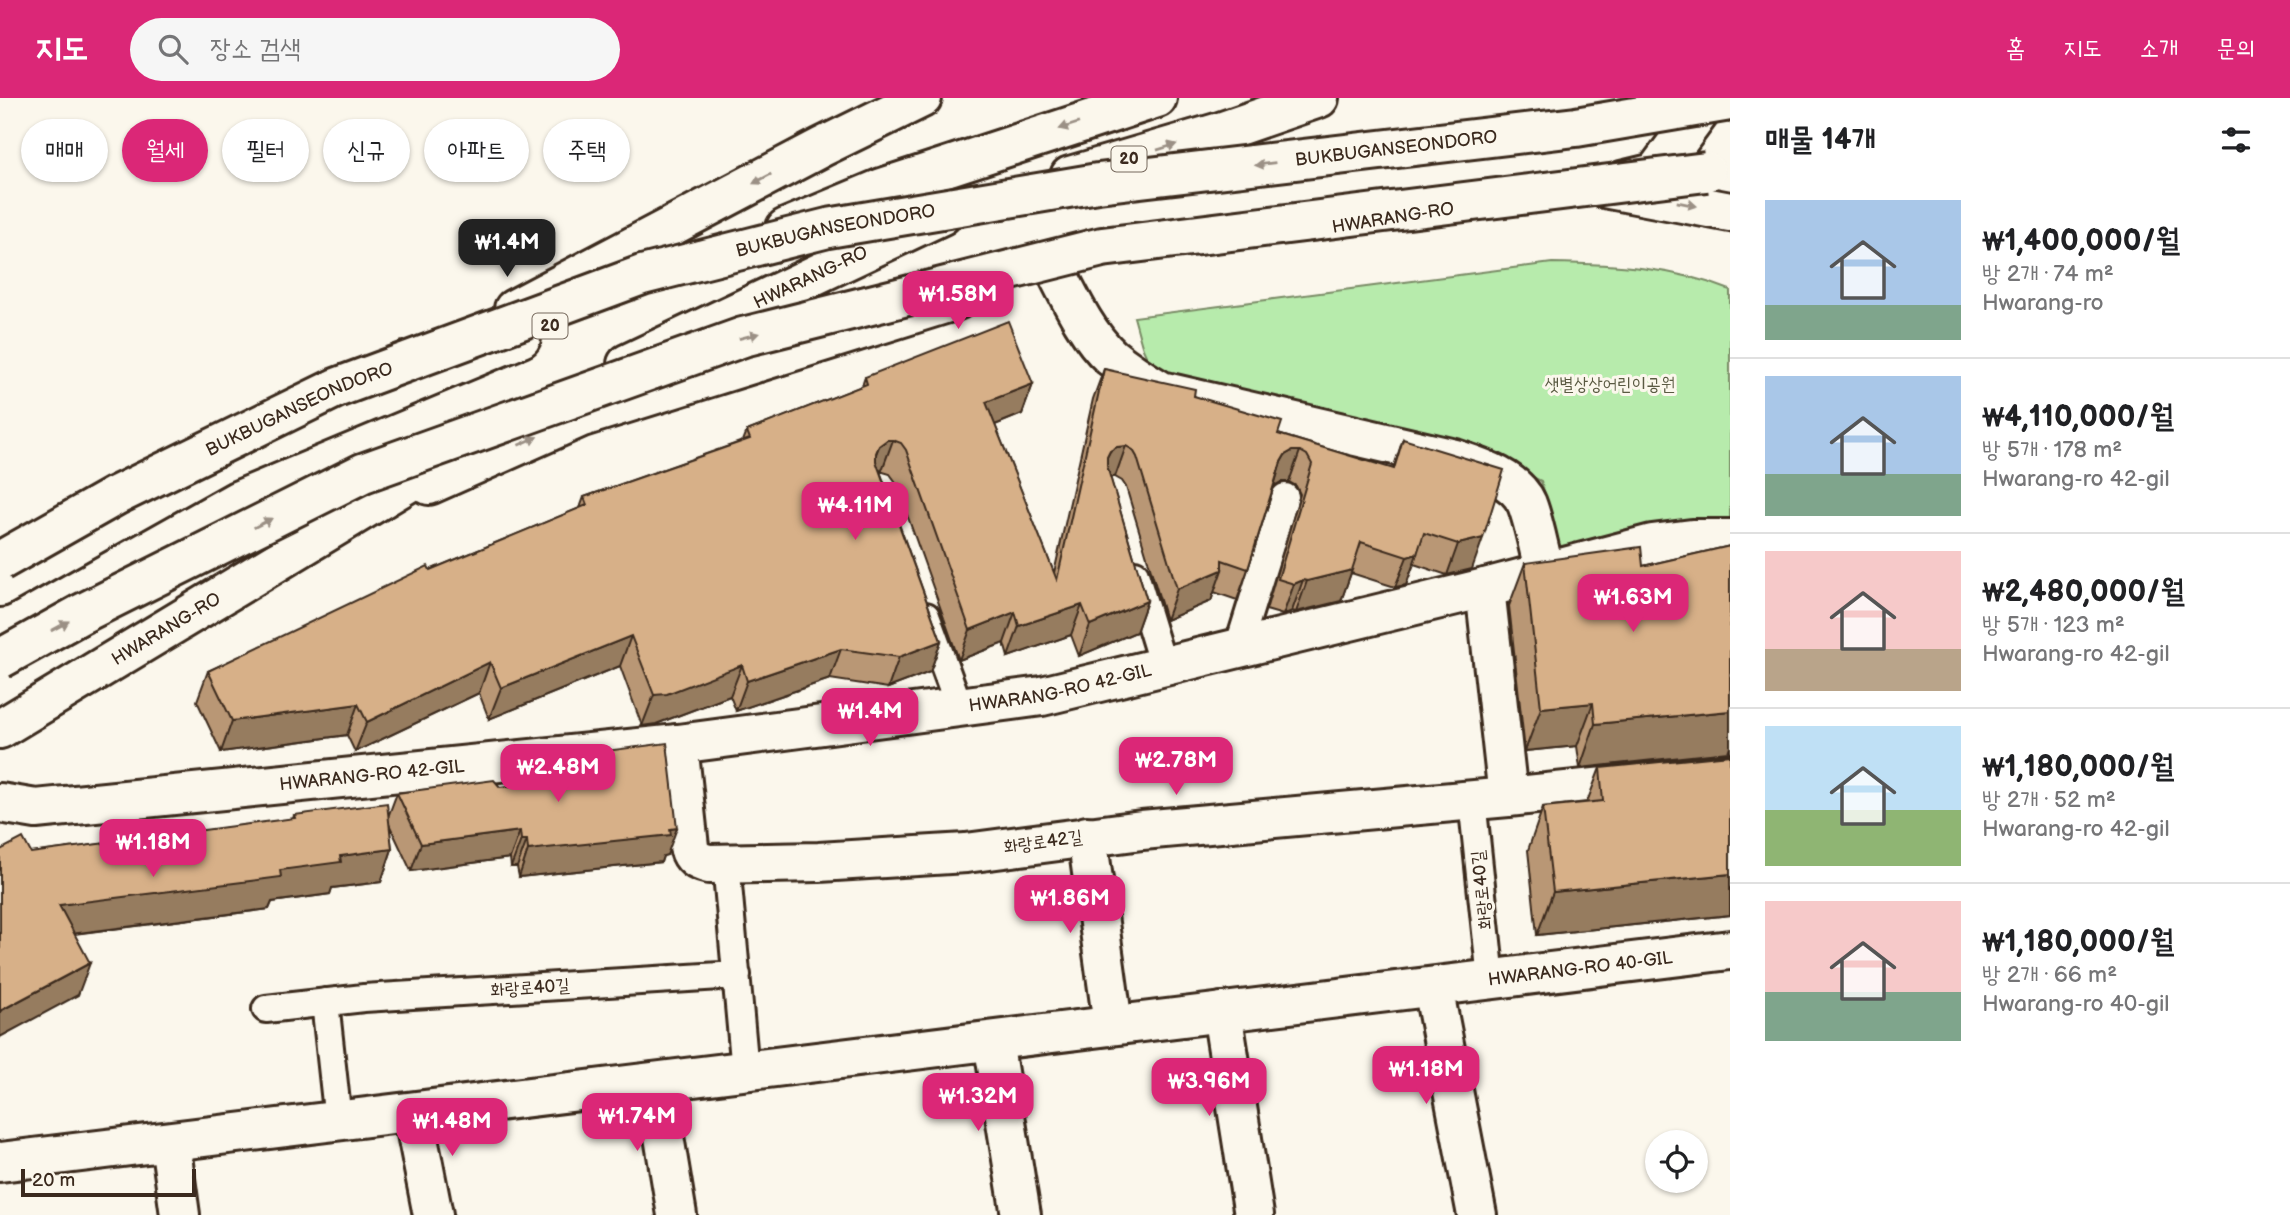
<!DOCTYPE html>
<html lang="ko">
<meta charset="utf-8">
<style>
body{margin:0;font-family:"Balsamiq Sans","Poor Story",sans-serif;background:#f6f6f6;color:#202124;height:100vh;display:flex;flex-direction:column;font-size:26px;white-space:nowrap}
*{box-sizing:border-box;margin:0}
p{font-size:23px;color:#757577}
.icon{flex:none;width:38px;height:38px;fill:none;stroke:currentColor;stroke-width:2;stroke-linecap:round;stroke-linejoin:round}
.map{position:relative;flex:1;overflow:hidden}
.sheet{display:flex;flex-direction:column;background:#fff;width:560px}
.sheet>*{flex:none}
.guide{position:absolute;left:21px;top:21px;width:665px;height:63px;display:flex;gap:14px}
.buttons{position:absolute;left:1645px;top:1032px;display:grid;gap:14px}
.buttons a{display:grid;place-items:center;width:63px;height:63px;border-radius:50%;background:#fff;box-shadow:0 2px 5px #0004;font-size:35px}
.scale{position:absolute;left:21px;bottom:18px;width:175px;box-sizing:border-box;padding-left:7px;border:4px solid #3b2a1e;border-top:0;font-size:19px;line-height:24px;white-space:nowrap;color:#3b2a1e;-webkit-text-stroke:5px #fbf7ec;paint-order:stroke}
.price{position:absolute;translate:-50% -60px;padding:0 16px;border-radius:14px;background:#db2777;color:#fff;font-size:23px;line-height:46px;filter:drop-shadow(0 2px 4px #0008)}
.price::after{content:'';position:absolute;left:50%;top:42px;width:21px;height:16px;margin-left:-10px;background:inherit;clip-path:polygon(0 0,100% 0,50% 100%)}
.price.active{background:#222;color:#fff}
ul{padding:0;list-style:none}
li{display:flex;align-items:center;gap:21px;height:175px;padding:0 35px}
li+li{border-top:2px solid #e0e0e0}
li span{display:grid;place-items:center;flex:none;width:196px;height:140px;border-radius:0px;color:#555}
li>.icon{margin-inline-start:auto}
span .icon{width:84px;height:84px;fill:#fffc;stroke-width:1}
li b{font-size:30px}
h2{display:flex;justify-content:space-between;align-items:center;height:84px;padding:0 35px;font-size:30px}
.pill{padding:0 24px;border-radius:32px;background:#fff;box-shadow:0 2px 5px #0004;font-size:24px;line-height:63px}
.pill.active{background:#db2777;color:#fff}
header{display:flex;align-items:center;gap:42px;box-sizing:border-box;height:98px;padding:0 35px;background:#db2777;color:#fff}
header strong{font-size:33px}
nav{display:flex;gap:38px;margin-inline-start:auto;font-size:24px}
.search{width:490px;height:63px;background:#f6f6f6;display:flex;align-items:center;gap:18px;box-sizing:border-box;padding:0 24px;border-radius:38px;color:#757577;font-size:26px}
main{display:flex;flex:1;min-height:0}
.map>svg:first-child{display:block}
.park{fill:#b7ebac;stroke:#798a65;stroke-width:2}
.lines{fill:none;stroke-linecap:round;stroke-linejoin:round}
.lane-casing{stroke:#3b2a1e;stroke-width:32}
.street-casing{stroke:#3b2a1e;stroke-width:44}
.secondary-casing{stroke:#3b2a1e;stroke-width:44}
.primary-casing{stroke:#3b2a1e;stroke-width:44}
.lane{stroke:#fbf7ec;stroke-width:26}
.street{stroke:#fbf7ec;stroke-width:38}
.secondary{stroke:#fbf7ec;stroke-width:38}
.primary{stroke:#fbf7ec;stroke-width:38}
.highway-bridge-casing{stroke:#3b2a1e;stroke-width:44;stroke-linecap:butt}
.highway-bridge{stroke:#fbf7ec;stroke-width:38}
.wall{fill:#b99775;stroke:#3b2a1e;stroke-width:2}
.shaded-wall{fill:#967b5f;stroke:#3b2a1e;stroke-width:2}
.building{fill:#d7b088;stroke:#3b2a1e;stroke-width:2}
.oneway{fill:#9b9085}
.labels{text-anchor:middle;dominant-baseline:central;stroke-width:6;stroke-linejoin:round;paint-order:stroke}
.shield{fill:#fbf7ec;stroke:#75685c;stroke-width:2}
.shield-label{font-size:16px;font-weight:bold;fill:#3b2a1e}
.street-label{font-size:18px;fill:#3b2a1e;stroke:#fbf7ec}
.park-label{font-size:18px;fill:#5a5a42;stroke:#fbf7ec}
</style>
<header>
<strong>지도</strong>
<div class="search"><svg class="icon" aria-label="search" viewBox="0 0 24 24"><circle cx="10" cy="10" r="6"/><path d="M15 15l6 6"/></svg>장소 검색</div>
<nav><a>홈</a><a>지도</a><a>소개</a><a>문의</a></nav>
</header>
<main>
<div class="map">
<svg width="1730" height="1117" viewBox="0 0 1730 1117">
<rect width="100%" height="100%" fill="#fbf7ec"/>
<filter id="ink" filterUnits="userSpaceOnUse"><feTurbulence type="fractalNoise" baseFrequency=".0143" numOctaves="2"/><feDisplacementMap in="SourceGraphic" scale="14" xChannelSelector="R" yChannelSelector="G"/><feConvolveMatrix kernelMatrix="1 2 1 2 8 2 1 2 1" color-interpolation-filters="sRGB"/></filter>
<g filter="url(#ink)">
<path class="park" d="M1552 165C1613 166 1673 169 1730 192V424L1562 455 1541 383 1467 347 1180 282C1140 262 1146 260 1134 219Z"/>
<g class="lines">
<g class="lane-casing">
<path id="lane" d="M1135 476 1163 568
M926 518 959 608
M1238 550 1285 399
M1472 702 1491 881
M726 765 745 973
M325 904 338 1023
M266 911 364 900 737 877"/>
</g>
<g class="street-casing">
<g id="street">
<path d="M1055 171C1070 200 1087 237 1111 259 1127 272 1144 283 1161 293L1455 361C1479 369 1516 380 1527 406 1535 427 1539 453 1545 475"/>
<path d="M1485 490 1508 699"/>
<path d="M678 646 689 749C692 760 697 763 709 766L819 764 966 755 1142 732 1508 699 1730 676"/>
<path id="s1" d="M0 705 36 711 678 646 1042 598 1485 490 1652 446 1692 441H1730"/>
<path d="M1087 738 1113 927"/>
<path d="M1433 889 1477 1117"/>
<path d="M1222 914 1254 1117"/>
<path d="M993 943 1021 1117"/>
<path d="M655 984 677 1117"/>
<path d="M413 1015 433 1117"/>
<path d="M170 1044 180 1117"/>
<path id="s2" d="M0 1064 1730 852"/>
</g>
</g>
<g class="secondary-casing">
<path id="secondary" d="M1622 83 1655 75 1705 7V0
M1604 90 1730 114
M514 211 822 49 922 0
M429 387 582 319 957 202"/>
</g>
<g class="primary-casing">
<g id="primary">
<path d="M1070 78 1220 34 1319 0"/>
<path d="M786 130 882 90 1157 0"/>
<path id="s3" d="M627 266 942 117"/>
<path d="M0 489 219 366 521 240"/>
<path id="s4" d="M0 631 474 345"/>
</g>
</g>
<use href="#lane" class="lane"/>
<use href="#street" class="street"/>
<use href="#secondary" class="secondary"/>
<use href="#primary" class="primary"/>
<g class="highway-bridge-casing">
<g id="highway-bridge">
<path id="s5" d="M0 463 115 398 336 290 642 177 828 130 1098 85 1576 29 1730 3"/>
<path d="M0 561 81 516 363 375 743 239 1102 149 1706 74"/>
</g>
</g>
<use href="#highway-bridge" class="highway-bridge"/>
</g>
<path class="wall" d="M1104 271 1194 298 1278 336 1393 371 1403 341 1472 471 1447 477 1414 466 1406 487 1395 489 1351 475 1341 503 1296 514 1292 513 1283 517 1266 512 1300 396 1296 388 1289 384H1281L1274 388 1248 471 1237 502 1214 494 1211 503 1166 522 1126 389 1122 383 1115 379H1110L1147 503 1136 534 1079 558 1071 537 1008 559 1004 545 959 562 895 383 890 376 880 373 941 543 930 574 888 590 830 581 736 613 730 598 656 626 642 628 620 568 489 621 479 595 355 654 347 637 221 654 197 603 208 573 430 472 580 410 584 399 743 343 747 333 862 288 865 279 1033 286 1022 316 995 327 1054 475 1093 301Z
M1730 448V655L1580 670 1577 648 1525 653 1509 508 1525 465 1643 468Z
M1730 657V817L1537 837 1528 752 1543 709 1587 704 1600 670Z
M567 658 667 757 663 758 661 764 519 779 517 769H511L510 760 411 773 389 726 392 751 381 784 332 790 330 796 272 804 269 811 74 836 78 897 31 755 293 721 294 717 388 719 397 695 500 689 558 683Z"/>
<path class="shaded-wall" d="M1033 286 1022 316 975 335 986 304Z
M887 342H893L882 372 875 373 868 378 879 348Z
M1126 348 1115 379H1106L1107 359 1110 353 1117 349Z
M1292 353H1300L1289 384H1281L1274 388 1281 364 1285 357Z
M1483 440 1472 471 1447 477 1458 446Z
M1417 456 1406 487 1395 489 1407 459Z
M1222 472 1211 503 1166 522 1177 491Z
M1352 472 1341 503 1296 514 1307 483Z
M1303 482 1292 513 1283 517 1294 486Z
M1147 503 1136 534 1079 558 1090 527Z
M1082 507 1071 537 1008 559 1019 528Z
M1015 514 1004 545 959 562 970 532Z
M631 538 620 568 489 621 501 590Z
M941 543 930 574 888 590 899 559Z
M841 551 830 581 736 613 747 583Z
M490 564 479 595 355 654 367 624Z
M742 567 730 598 656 626 642 628 654 597Z
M1593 605 1577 648 1525 653 1541 610Z
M358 606 347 637 221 654 232 623Z
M1730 613V648L1728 654 1580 670 1595 626Z
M677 730 667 757 663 758 661 764 519 779 528 752Z
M520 733 510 760 411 773 421 746Z
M521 742H527L517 769H511Z
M392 751 381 784 332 790 330 796 272 804 269 811 47 839 59 807 280 772 340 758Z
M1730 776V817L1537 837 1553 794Z
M90 865 78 897 0 939V913Z"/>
<path class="building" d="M1008 223 1033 286 986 304 1057 482 1104 271 1195 291 1194 298 1282 324 1278 336 1394 371 1403 341 1504 372 1483 440 1458 446 1424 435 1417 456 1407 459 1361 444 1352 472 1307 483 1303 482 1294 486 1278 481 1312 366 1307 357 1300 353H1292L1285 357 1281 364 1248 471 1222 462V472L1177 491 1137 359 1133 352 1126 348 1117 349 1110 353 1107 359V368L1147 503 1090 527 1082 507 1019 528 1015 514 970 532 906 352 901 345 893 342H887L879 348 876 355V363L941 543 899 559 841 551 747 583 742 567 667 596 654 597 631 538 501 590 490 564 367 624 358 606 232 623 208 573 428 468 430 472 587 407 584 399 750 341 747 333 867 286 865 279Z
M1730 448V613L1595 626 1593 605 1541 610 1525 465 1641 449 1643 468Z
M667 645 677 730 670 731 671 737 528 752 527 742H521L520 733 421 746 397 695 494 682 500 689 570 682 567 658Z
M1730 657V776L1553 794 1543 709 1603 703 1600 670Z
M387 705 392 751 340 758 341 764 280 772 281 779 59 807 90 865 0 913V752L23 740 31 755 295 720 294 717Z"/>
<defs><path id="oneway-solid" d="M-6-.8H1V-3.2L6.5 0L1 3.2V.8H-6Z" transform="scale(1.75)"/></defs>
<g class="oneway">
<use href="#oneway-solid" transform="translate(1069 28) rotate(162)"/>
<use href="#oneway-solid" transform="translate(1167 49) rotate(-17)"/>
<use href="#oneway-solid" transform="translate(1265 66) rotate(173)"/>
<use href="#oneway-solid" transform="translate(762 81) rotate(152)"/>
<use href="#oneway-solid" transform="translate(1687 106) rotate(11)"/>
<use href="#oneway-solid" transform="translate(749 238) rotate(-15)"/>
<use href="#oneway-solid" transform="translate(528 343) rotate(-24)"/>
<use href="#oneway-solid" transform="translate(263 425) rotate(-27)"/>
<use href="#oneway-solid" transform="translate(60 528) rotate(-29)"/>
</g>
</g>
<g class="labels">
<g class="shield">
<rect x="1111.5" y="48.5" width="35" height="25" rx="5"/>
<rect x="532.5" y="215.5" width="35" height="25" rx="5"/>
</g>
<g class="shield-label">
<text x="1129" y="61">20</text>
<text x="550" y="228">20</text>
</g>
<g class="street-label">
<text stroke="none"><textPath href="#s5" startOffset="1470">BUKBUGANSEONDORO</textPath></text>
<text transform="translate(1393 120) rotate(-9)">HWARANG-RO</text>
<text stroke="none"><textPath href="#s5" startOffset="903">BUKBUGANSEONDORO</textPath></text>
<text stroke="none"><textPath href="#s3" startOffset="203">HWARANG-RO</textPath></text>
<text stroke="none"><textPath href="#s5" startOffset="336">BUKBUGANSEONDORO</textPath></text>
<text stroke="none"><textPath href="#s4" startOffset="194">HWARANG-RO</textPath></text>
<text stroke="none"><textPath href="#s1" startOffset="1068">HWARANG-RO 42-GIL</textPath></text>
<text stroke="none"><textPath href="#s1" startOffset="374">HWARANG-RO 42-GIL</textPath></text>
<text transform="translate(1043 744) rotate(-8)">화랑로42길</text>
<text transform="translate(1482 792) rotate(-96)">화랑로40길</text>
<text stroke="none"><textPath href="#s2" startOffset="1592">HWARANG-RO 40-GIL</textPath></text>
<text transform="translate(530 890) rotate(-4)">화랑로40길</text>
</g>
<g class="park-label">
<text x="1610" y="286">샛별상상어린이공원</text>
</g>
</g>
</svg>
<div class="buttons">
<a><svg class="icon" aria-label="locate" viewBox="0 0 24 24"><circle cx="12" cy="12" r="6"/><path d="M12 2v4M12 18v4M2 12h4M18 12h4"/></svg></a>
</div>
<div class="scale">20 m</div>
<b class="price active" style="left:507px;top:181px">₩1.4M</b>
<b class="price" style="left:958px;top:233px">₩1.58M</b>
<b class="price" style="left:855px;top:444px">₩4.11M</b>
<b class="price" style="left:1633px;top:536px">₩1.63M</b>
<b class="price" style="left:870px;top:650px">₩1.4M</b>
<b class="price" style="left:1176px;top:699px">₩2.78M</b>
<b class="price" style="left:558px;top:706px">₩2.48M</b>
<b class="price" style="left:153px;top:781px">₩1.18M</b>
<b class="price" style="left:1070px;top:837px">₩1.86M</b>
<b class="price" style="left:1426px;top:1008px">₩1.18M</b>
<b class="price" style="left:1209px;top:1020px">₩3.96M</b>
<b class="price" style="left:978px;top:1035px">₩1.32M</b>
<b class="price" style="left:637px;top:1055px">₩1.74M</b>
<b class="price" style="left:452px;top:1060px">₩1.48M</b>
<div class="guide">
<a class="pill">매매</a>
<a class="pill active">월세</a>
<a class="pill">필터</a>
<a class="pill">신규</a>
<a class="pill">아파트</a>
<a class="pill">주택</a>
</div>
</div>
<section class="sheet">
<h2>매물 14개<svg class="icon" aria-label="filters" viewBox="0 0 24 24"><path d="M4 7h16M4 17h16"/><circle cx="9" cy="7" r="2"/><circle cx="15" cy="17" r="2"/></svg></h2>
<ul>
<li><span style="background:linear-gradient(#a9c7e8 75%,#7fa58c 0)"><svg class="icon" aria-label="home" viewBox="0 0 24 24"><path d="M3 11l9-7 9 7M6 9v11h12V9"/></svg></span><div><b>₩1,400,000/월</b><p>방 2개 · 74 m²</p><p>Hwarang-ro</p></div></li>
<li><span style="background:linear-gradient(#a9c7e8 70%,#7fa58c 0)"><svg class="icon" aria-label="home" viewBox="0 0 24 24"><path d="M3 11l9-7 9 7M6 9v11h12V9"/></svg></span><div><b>₩4,110,000/월</b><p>방 5개 · 178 m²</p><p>Hwarang-ro 42-gil</p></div></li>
<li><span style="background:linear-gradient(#f6c9c9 70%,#b9a48a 0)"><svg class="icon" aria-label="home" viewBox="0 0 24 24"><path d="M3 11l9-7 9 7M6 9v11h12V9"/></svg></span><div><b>₩2,480,000/월</b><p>방 5개 · 123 m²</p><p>Hwarang-ro 42-gil</p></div></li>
<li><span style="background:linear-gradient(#bfe0f5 60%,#8fb573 0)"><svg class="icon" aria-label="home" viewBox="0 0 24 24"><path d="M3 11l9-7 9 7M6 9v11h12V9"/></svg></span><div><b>₩1,180,000/월</b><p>방 2개 · 52 m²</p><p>Hwarang-ro 42-gil</p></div></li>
<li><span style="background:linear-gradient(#f6c9c9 65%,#7fa58c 0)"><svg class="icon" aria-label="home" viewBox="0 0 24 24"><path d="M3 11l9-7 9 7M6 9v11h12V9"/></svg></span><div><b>₩1,180,000/월</b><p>방 2개 · 66 m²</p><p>Hwarang-ro 40-gil</p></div></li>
</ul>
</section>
</main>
